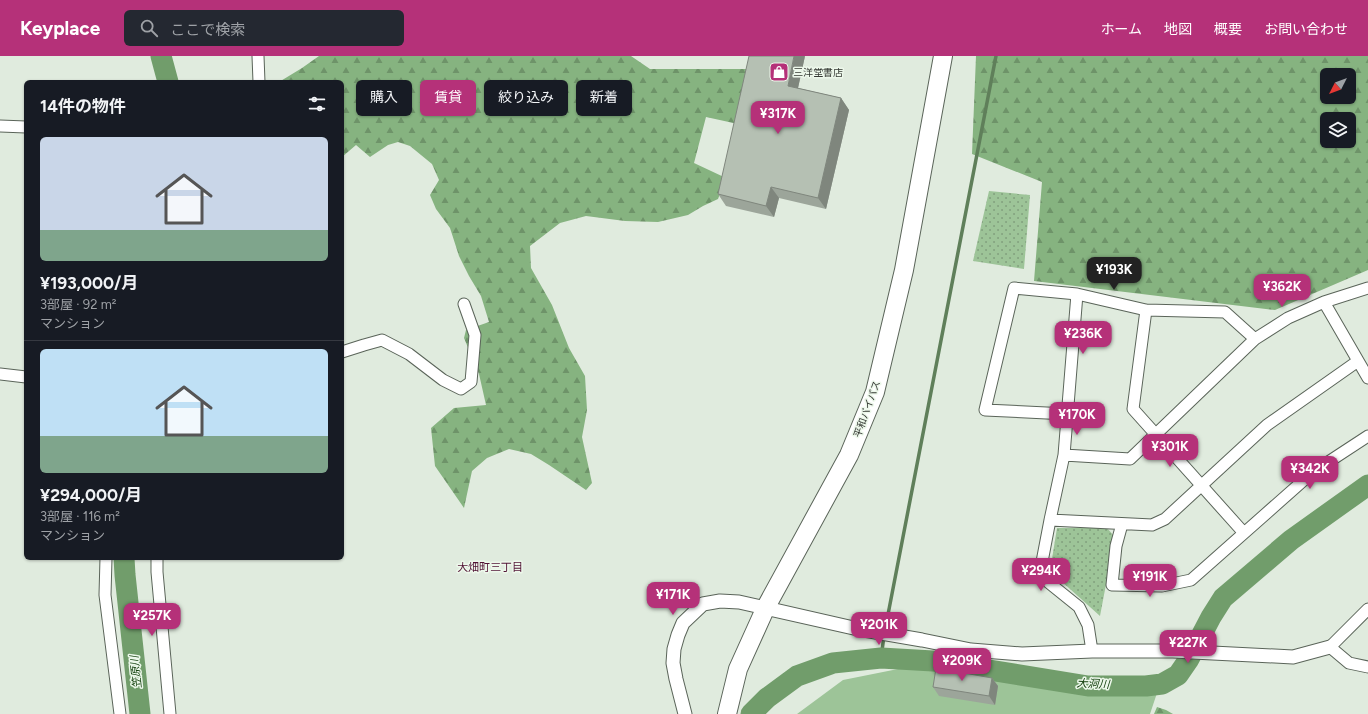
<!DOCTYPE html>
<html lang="ja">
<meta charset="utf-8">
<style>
body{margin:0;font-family:Figtree,"Noto Sans JP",sans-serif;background:#242831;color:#f1f3f6;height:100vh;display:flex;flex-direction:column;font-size:15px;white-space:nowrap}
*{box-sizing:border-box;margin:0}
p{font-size:13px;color:#9ea1a6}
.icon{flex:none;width:22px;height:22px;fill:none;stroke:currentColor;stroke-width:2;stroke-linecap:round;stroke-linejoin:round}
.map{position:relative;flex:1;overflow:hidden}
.sheet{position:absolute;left:24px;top:24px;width:320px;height:480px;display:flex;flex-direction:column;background:#171b24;border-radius:6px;box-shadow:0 1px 3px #0004}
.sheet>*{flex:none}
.top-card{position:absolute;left:356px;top:24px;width:380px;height:36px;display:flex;gap:8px}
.needle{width:26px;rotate:228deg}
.fabs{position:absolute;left:1320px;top:12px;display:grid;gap:8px}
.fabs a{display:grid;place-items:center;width:36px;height:36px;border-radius:6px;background:#171b24;box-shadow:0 1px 3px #0004;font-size:20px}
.price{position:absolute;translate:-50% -34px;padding:0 9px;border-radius:8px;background:#b53179;color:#fff;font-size:13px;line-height:26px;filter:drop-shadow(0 1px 2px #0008)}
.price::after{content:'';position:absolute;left:50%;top:24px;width:12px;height:9px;margin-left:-6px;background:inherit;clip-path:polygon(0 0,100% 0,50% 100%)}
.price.active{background:#222;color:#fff}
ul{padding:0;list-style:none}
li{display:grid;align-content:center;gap:8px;height:212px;padding:0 16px}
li+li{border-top:1px solid #363941}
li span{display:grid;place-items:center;height:124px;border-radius:6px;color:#555}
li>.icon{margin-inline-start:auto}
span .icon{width:72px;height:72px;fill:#fffc;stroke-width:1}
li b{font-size:17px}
h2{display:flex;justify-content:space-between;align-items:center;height:48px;padding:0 16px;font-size:17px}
.chip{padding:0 14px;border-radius:6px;background:#171b24;box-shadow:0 1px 3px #0004;font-size:14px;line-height:36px}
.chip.active{background:#b53179;color:#fff}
header{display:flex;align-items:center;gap:24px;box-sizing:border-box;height:56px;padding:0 20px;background:#b53179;color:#fff}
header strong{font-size:19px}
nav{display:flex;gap:22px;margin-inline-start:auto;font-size:14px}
.search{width:280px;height:36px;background:#242831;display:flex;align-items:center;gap:10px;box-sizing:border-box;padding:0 14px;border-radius:6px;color:#9ea1a6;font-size:15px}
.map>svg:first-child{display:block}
.green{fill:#9dc498}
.forest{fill:url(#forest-firs);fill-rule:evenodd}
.park{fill:url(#park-dots)}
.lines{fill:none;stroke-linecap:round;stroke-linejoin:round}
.stream{stroke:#5f7f5a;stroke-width:3.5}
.river{stroke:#719d6b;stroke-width:21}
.minor-casing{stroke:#5a6459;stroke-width:13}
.tertiary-casing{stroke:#5a6459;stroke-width:15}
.trunk-casing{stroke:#5a6459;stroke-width:20}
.minor{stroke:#fff;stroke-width:11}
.tertiary{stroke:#fff;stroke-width:13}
.trunk{stroke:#fff;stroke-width:18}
.wall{fill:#9ca59a}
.shaded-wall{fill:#7f867d}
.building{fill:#b5c0b3;stroke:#7f867d}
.labels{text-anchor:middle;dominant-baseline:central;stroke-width:3;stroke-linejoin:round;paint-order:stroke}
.poi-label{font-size:10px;fill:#343833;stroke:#edf8eb;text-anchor:start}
.street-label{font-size:10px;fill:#343833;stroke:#edf8eb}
.neighbourhood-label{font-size:11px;fill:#511234;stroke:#edf8eb}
.water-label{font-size:11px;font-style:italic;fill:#14410e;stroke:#edf8eb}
</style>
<header>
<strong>Keyplace</strong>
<div class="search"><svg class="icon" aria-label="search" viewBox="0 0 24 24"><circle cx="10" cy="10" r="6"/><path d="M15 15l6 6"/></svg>ここで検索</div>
<nav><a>ホーム</a><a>地図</a><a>概要</a><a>お問い合わせ</a></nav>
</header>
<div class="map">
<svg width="1368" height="658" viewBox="0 0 1368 658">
<defs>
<pattern id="forest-firs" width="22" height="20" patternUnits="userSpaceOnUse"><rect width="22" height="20" fill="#86b380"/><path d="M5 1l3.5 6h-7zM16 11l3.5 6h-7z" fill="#6e9369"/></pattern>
<pattern id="park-dots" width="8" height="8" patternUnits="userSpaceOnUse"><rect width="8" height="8" fill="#9dc498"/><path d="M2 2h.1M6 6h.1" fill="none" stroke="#81a07d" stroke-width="1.8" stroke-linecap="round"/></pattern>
</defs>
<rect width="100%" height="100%" fill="#e0ebde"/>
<path class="green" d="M942 612 1084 633 1157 637 1150 658H797L843 624 898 613Z"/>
<path class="forest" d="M319 0H631L650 13H749L738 68 706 61 694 107 726 122 718 143 703 150 688 159 658 166 625 165 586 160 560 167 530 190 531 212 552 249 569 292 585 320 587 354 582 381 592 427 586 434 549 409 531 398 509 393 487 402 472 415 464 452 435 410 431 372 454 352 486 349 479 318 464 282 466 274 489 266 481 240 469 220 459 200 450 172 436 153 430 139 439 124 432 108 410 90 398 86 388 89 370 101 356 89 342 101V26H279L302 12Z
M976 0H1368V214L1275 254 1034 225 1042 126 972 98ZM1327 19H1349V41H1327ZM1327 63H1349V85H1327Z
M1157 651 1166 654 1173 658H1154Z"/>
<path class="park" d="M989 135 1030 139 1024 213 973 205Z
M1057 472H1107L1115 481 1100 560 1050 515Z"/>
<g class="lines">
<path class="stream" d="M885 574 996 0
M881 602 884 580"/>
<path class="river" d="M161 0 168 26
M124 502 125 519 140 658
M751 658 767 642 797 620 833 607 881 602 933 605 1088 630H1146L1162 628 1178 619 1189 603 1211 561 1223 542 1291 484 1368 429"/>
<g class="minor-casing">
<path id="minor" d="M258 0 259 26
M0 70 26 71
M1077 238 1064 399 1050 464 1041 511 1048 526 1079 551 1088 569 1092 595
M1324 246 1368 322
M1146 254 1133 353 1244 477
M342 296 364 289 382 284 409 298 443 324 461 333 471 326 475 279 464 248
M0 318 26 321
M1067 358 985 354 1014 232 1077 238 1146 254 1225 256 1255 283
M1064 399 1130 403 1255 283 1288 262 1324 246 1368 232
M1050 464 1152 469 1165 463 1267 369 1358 305
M1122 468 1116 490 1112 529 1162 530 1191 524 1313 416 1368 380
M106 502 105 539 120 658
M157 502V516L170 658
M1368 553 1330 591 1349 607 1368 611"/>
</g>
<g class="tertiary-casing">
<path id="tertiary" d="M685 658 676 623 673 607 674 593 678 579 683 567 703 548 720 545 739 546 858 573 922 584 971 594 1022 598 1092 595H1173L1293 601 1330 591"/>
</g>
<g class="trunk-casing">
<path id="trunk" d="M727 658 738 613 766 551 849 399 875 336 904 214 943 0"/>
</g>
<use href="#minor" class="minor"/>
<use href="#tertiary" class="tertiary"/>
<use href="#trunk" class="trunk"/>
</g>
<path class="wall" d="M805 0 798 32 841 42 849 54 826 153 779 142 774 161 726 150 718 138Z
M992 622 998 630 995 649 939 640 933 631Z"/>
<path class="shaded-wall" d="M794 0H805L796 41 788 30Z
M841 42 849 54 826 153 818 142Z
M771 131 779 142 774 161 766 150Z
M992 622 998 630 995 649 989 640Z"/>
<path class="building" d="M749 0H794L788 30 841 42 818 142 771 131 766 150 718 138Z
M936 612 992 622 989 640 933 631Z"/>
<defs>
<g id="shop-square" transform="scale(1)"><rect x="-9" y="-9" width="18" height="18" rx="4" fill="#b53179" stroke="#edf8eb"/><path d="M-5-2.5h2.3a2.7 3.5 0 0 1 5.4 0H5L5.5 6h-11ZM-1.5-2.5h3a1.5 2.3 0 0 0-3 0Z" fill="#fff"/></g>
</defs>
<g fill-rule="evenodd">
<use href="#shop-square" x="779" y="16"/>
</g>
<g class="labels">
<g class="poi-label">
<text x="793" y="16">三洋堂書店</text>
</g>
<g class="street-label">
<text transform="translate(867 353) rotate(-70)">平和バイパス</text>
</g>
<g class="neighbourhood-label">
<text x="490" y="511">大畑町三丁目</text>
</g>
<g class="water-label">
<text transform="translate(136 616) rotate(-96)">笠原川</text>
<text transform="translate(1093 628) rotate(3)">大洞川</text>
</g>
</g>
</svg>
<div class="fabs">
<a><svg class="needle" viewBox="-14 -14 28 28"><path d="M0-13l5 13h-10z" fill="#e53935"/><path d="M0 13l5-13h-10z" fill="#9ea1a6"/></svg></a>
<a><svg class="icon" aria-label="layers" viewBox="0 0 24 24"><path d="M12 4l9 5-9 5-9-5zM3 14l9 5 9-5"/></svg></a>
</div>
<b class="price" style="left:778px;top:79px">¥317K</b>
<b class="price active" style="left:1114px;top:235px">¥193K</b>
<b class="price" style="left:1282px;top:252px">¥362K</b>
<b class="price" style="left:1083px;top:299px">¥236K</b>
<b class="price" style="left:1077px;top:380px">¥170K</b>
<b class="price" style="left:1170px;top:412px">¥301K</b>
<b class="price" style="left:1310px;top:434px">¥342K</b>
<b class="price" style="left:1041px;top:536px">¥294K</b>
<b class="price" style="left:1150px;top:542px">¥191K</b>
<b class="price" style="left:673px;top:560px">¥171K</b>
<b class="price" style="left:152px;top:581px">¥257K</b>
<b class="price" style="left:879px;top:590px">¥201K</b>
<b class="price" style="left:1188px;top:608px">¥227K</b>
<b class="price" style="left:962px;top:626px">¥209K</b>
<div class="top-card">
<a class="chip">購入</a>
<a class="chip active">賃貸</a>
<a class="chip">絞り込み</a>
<a class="chip">新着</a>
</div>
<section class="sheet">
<h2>14件の物件<svg class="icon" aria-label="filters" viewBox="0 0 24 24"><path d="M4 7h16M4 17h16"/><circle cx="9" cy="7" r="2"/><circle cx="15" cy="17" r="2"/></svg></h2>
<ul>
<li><span style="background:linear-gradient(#c9d6e8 75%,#7fa58c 0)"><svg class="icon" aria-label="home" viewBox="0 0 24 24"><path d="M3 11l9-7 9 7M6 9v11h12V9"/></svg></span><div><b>¥193,000/月</b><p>3部屋 · 92 m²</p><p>マンション</p></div></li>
<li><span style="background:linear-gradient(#bfe0f5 70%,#7fa58c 0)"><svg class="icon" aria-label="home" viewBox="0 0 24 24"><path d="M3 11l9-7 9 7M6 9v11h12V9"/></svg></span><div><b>¥294,000/月</b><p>3部屋 · 116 m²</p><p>マンション</p></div></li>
</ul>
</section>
</div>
